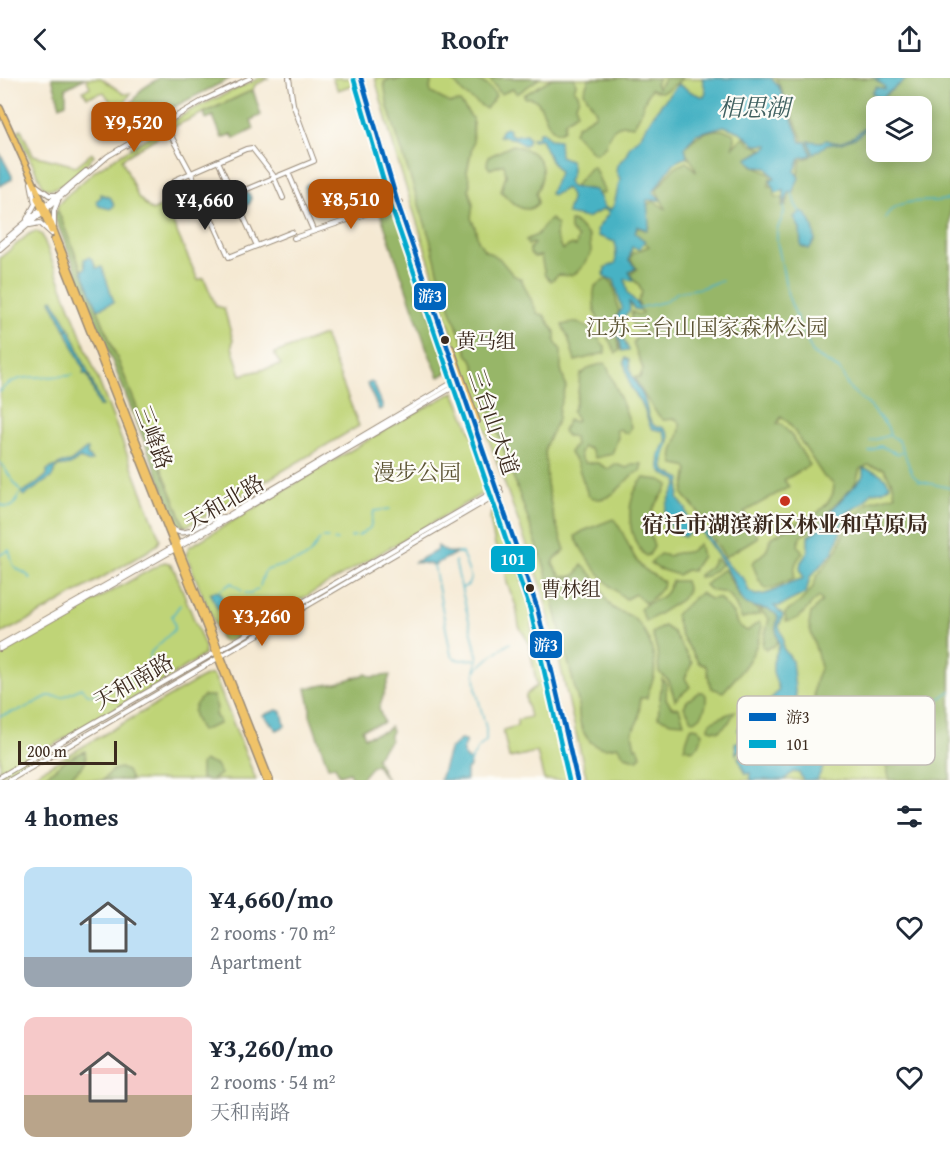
<!DOCTYPE html>
<meta charset="utf-8">
<style>
body{margin:0;font-family:"Gentium Book Plus","Noto Serif SC",serif;background:#f6f6f7;color:#1f2937;height:100vh;display:flex;flex-direction:column;font-size:22px;white-space:nowrap}
*{box-sizing:border-box;margin:0}
p{font-size:20px;color:#747a83}
.icon{flex:none;width:33px;height:33px;fill:none;stroke:currentColor;stroke-width:2;stroke-linecap:round;stroke-linejoin:round}
.map{position:relative;height:702px;overflow:hidden}
.drawer{display:flex;flex-direction:column;background:#fff;flex:1}
.drawer>*{flex:none}
.tools{position:absolute;left:866px;top:18px;display:grid;gap:12px}
.tools a{display:grid;place-items:center;width:66px;height:66px;border-radius:12px;background:#fff;box-shadow:0 3px 15px #0003;font-size:30px}
.scale{position:absolute;left:18px;bottom:15px;width:99px;box-sizing:border-box;padding-left:6px;border:3px solid #3b2a1e;border-top:0;font-size:16px;line-height:21px;white-space:nowrap;color:#3b2a1e;-webkit-text-stroke:4px #fdfcf7;paint-order:stroke}
.price{position:absolute;translate:-50% -51px;padding:0 14px;border-radius:12px;background:#b45309;color:#fff;font-size:20px;line-height:39px;filter:drop-shadow(0 2px 3px #0008)}
.price::after{content:'';position:absolute;left:50%;top:36px;width:18px;height:14px;margin-left:-9px;background:inherit;clip-path:polygon(0 0,100% 0,50% 100%)}
.price.on{background:#222;color:#fff}
ul{padding:0;list-style:none}
li{display:flex;align-items:center;gap:18px;height:150px;padding:0 24px}
li span{display:grid;place-items:center;flex:none;width:168px;height:120px;border-radius:12px;color:#555}
li>.icon{margin-inline-start:auto}
span .icon{width:72px;height:72px;fill:#fffc;stroke-width:1}
li b{font-size:26px}
h2{display:flex;justify-content:space-between;align-items:center;height:72px;padding:0 24px;font-size:26px}
header{display:flex;justify-content:space-between;align-items:center;height:78px;padding:0 24px;background:#fff;font-size:27px;font-weight:800}
.map>svg:first-child{display:block}
.green{fill:#bfd477;stroke:#7d7f4a;stroke-width:1.5;fill-rule:evenodd}
.forest{fill:#97b668;stroke:#697043;stroke-width:1.5;fill-rule:evenodd}
.water{fill:#47b2c4;stroke:#416e71;stroke-width:1.5}
.lines{fill:none;stroke-linecap:round;stroke-linejoin:round}
.stream{stroke:#47b2c4;stroke-width:1.5}
.minor-casing{stroke:#988a78;stroke-width:6}
.major-casing{stroke:#988a78;stroke-width:8}
.minor{stroke:#fff;stroke-width:4}
.major{stroke:#f0c369;stroke-width:5}
.bus-1-casing{stroke:#fdfcf7;stroke-width:9}
.bus-2-casing{stroke:#fdfcf7;stroke-width:9}
.bus-1{stroke:#0065bd;stroke-width:4.5}
.bus-2{stroke:#00a9ce;stroke-width:4.5}
.bus-dot{fill:#3b2a1e;stroke:#fdfcf7;stroke-width:2}
.poi-dot{fill:#c8321e;stroke:#fdfcf7;stroke-width:2}
.labels{text-anchor:middle;dominant-baseline:central;stroke-width:4.5;stroke-linejoin:round;paint-order:stroke}
.bus-label{font-size:20px;fill:#3b2a1e;stroke:#fdfcf7;text-anchor:start}
.park-label{font-size:22px;fill:#5c5434;stroke:#fdfcf7}
.street-label{font-size:22px;fill:#3b2a1e;stroke:#fdfcf7}
.poi-label{font-size:22px;font-weight:bold;fill:#3b2a1e;stroke:#fdfcf7}
.water-label{font-size:24px;font-style:italic;fill:#406060;stroke:#fdfcf7}
.key{fill:#fdfcf7;stroke:#c3bdb6;stroke-width:1.5}
.key-label{font-size:16px;fill:#3b2a1e}
.line-badge{stroke:#fdfcf7;stroke-width:2}
.badge-label{font-size:16px;text-anchor:middle;font-weight:bold;fill:#fff}
</style>
<header><svg class="icon" aria-label="back" viewBox="0 0 24 24"><path d="M15 5l-7 7 7 7"/></svg>Roofr<svg class="icon" aria-label="share" viewBox="0 0 24 24"><path d="M12 15V3M7 8l5-5 5 5M5 13v7h14v-7"/></svg></header>
<div class="map">
<svg width="950" height="702" viewBox="0 0 950 702">
<rect width="100%" height="100%" fill="#fdfcf7"/>
<filter id="ink" filterUnits="userSpaceOnUse"><feTurbulence type="fractalNoise" baseFrequency=".0167" numOctaves="2"/><feDisplacementMap in="SourceGraphic" scale="12" xChannelSelector="R" yChannelSelector="G"/><feConvolveMatrix kernelMatrix="1 2 1 2 8 2 1 2 1" color-interpolation-filters="sRGB"/></filter>
<filter id="wash" filterUnits="userSpaceOnUse"><feTurbulence type="fractalNoise" baseFrequency=".008" numOctaves="4" result="noise"/><feDisplacementMap in="SourceGraphic" scale="24" xChannelSelector="R" yChannelSelector="G"/><feGaussianBlur stdDeviation="1.35" result="paint"/><feColorMatrix in="noise" values="0 0 0 0 0 0 0 0 0 0 0 0 0 0 0 0 0 1.4 0 .05"/><feComposite in="paint" operator="in"/></filter>
<g filter="url(#wash)">
<rect width="100%" height="100%" fill="#f5e9d3"/>
<path class="green" d="M86 0H101L124 16 131 15 117 37 112 32 115 30 104 14 87 19 83 13 90 9Z
M260 0H269L255 7 253 12 175 48 122 81 138 119 152 133 165 127 198 202 204 200 216 228 224 230 233 262 232 269 241 297 281 287 275 278V275L324 257 359 348 208 437 185 449 58 134 55 136 58 127 65 119 96 92 191 32Z
M332 0H355L356 4 351 5 352 7 338 12Z
M375 0H950V702H587L542 509 463 290 397 81ZM876 28H921V74H876Z
M21 51 33 77 76 88 92 75 94 78C82 89 63 116 44 110L17 54Z
M36 153 42 157 160 461 158 466 148 473 27 543 0 556V180L29 156Z
M454 314 477 368 492 410 231 562 225 563 221 561 186 477 189 469 400 343Z
M495 433 501 435 532 533 533 544 531 547 532 553 537 554 571 702H544L537 674 509 680 503 652 517 648V642L530 639C526 619 520 619 537 608L529 565 519 548 516 528 507 505 505 488 495 467 490 441 491 435Z
M164 484 169 485 174 491 205 569 204 577 154 609 0 698V575Z
M211 596 215 600 256 702H25L203 599Z"/>
<path class="forest" d="M52 0H85L66 10V25L60 28Z
M159 0H231L128 52 145 39 143 37 122 46 121 42 130 36 127 31 142 11Z
M392 0 394 3 402 0H432L430 10 431 15 450 25 460 24 473 41V64L467 94 470 104 469 112 473 126 471 140 475 149 478 162 484 172 499 180 513 197 521 201 538 236 544 237 555 254V264L561 272V291L566 309 559 330 558 341 545 369 547 407 553 437 565 472 554 482 553 487 561 498 569 499 576 497 582 487C589 493 596 501 601 509 605 516 603 519 611 528 617 535 625 534 632 539 648 552 657 577 654 598 652 606 648 612 647 620H640L639 640 632 655 635 670 638 669 641 678 638 680V682L625 678 617 668C589 677 577 650 579 627L544 487 472 281 468 277 450 230 447 213 438 193 430 161 388 29 384 4Z
M451 0C470 0 486 0 496 18L486 31 463 15Z
M489 0H540L517 16 513 11 501 16Z
M552 0H574L576 6 574 12C580 16 580 20 576 26L577 35 565 43 564 51 559 54C542 52 547 17 525 20L524 17Z
M589 0H659L655 6 658 10 665 0H685C672 5 666 20 651 11 642 22 643 38 633 48 616 44 609 53 606 67L597 75H593L574 54 577 48 595 37 596 33 584 14Z
M776 0H950V702H890C885 690 891 688 877 682L876 674 858 669C854 664 851 658 847 654 845 650 839 650 835 647 813 629 808 615 821 589L809 547 811 535 822 523 819 519C807 528 801 544 786 543L785 535 800 524 812 511 817 498 838 471 845 451 861 431 870 423 895 417 893 406 884 391 868 387 860 391 856 404 850 412 811 452 801 458 798 467 803 475C795 483 794 489 794 500L775 509 766 511 759 502 752 485 766 473 771 460 808 438 812 439C823 431 837 418 833 405L824 399 789 345 781 339 777 346H781L791 357 810 387 784 402 789 409 744 434 758 459 725 479 710 455V448L683 416 688 392 685 388 674 386C668 372 682 360 680 345L676 341 663 342C656 336 637 308 635 299H640L643 291 633 265 637 259 652 255V253L638 254 631 243 632 234 638 237 642 235 638 224 642 214 639 207 629 197 637 191 630 181 633 175 649 168 634 156 638 149 645 152 649 149 646 146V127L654 123 666 131 656 112 675 89 687 84 696 93C694 82 685 79 685 69 698 55 716 46 734 56L735 62 732 70 742 60H746L750 66 763 71 748 81C752 92 767 91 775 100L774 102 770 100 769 108H773L775 119H783L782 128 784 129 787 127 789 115H794L801 82 810 79ZM876 28H921V74H876Z
M253 12 261 37 251 42 254 51 234 61 232 56 222 60 213 38 206 41 204 35Z
M513 67C540 74 550 88 536 115L538 125C525 140 511 124 501 113L506 97 504 86 490 91 487 87 488 79Z
M591 89H594L605 115 598 116C592 110 585 110 576 111L574 108Z
M391 118 447 287 446 295 439 299 427 271 376 123Z
M58 133 185 449 178 447 177 445 55 140V136Z
M551 141 557 147 556 158 562 172 570 167 576 168 578 160 570 152V143H573L589 158C590 163 590 167 591 172 591 179 579 194 573 197 568 198 563 197 558 197L551 203 545 198 541 178 534 179 530 175V170L534 166 532 165 528 167 526 162 537 157 546 145Z
M606 201 612 204C617 213 615 223 619 233L615 243 620 272 616 275C604 250 589 238 595 208Z
M577 244 592 252 605 269V275L575 283 568 259 562 247Z
M605 285C607 287 630 343 631 349L628 355H624L620 351 616 352 618 359 612 376 595 380 590 371 583 369 580 374 581 381 585 385H598L608 391 615 386 627 390 632 386H642L640 393C637 395 631 397 628 401 619 411 604 429 588 417L577 385 569 374 575 368 574 360 571 358H567L563 353 568 342 575 344 577 342 572 334C579 322 578 310 580 297L591 289Z
M644 400 661 402 669 407 653 431 650 443 649 453 654 469 649 477 646 478C626 459 624 420 644 400Z
M613 441C622 447 630 476 640 487 646 494 656 498 664 504 662 511 652 522 645 525L635 516 626 521C604 505 588 484 576 461L575 458 583 453Z
M699 466 702 478 692 493 686 492 678 497 659 491 650 485 660 476 669 478C680 471 687 480 699 466Z
M715 481 722 486 707 498 699 499V497L710 489Z
M722 492H725L742 523 757 531 760 536 742 541C737 533 735 521 727 516 717 511 713 517 705 507Z
M672 503H685L688 513 681 522 646 544 640 531C648 523 661 522 665 516 668 513 670 507 672 503Z
M700 515 710 521 719 520 734 537 737 546 747 553 759 544 762 548C757 577 742 593 723 614L711 610 706 588 699 585 681 557 675 537Z
M766 530 775 534 778 539 776 550 778 563 774 568 766 571 762 568 769 541 760 532Z
M664 548 673 554 692 585 685 600 690 609 675 622 669 603 659 594 657 572 652 555Z
M366 596 372 599 390 597 379 631 384 645 362 651 365 659 385 653 390 649 392 653 390 657V662L376 680 387 702 376 686 371 689 360 702H352L349 694 339 697 335 688 328 689 310 637V628L306 610 337 605Z
M662 601 666 605V621L672 629 679 630 684 645 671 644 658 639Z
M699 614H703L706 617C707 628 704 640 693 643L684 629 687 623Z
M204 618H213L217 630 215 637 219 642V646L201 653C193 637 188 630 204 618Z
M735 633 729 644 719 653 709 651 710 644Z
M693 649 698 650 703 655 699 667 692 672 684 670 691 650Z
M85 673 86 683C72 702 65 702 40 702L66 682Z
M204 683 216 687 221 696 211 702 201 701V686Z
M120 690 127 693 131 702H103L113 692Z"/>
<path class="water" d="M702 0H771L779 9 801 64H806L812 77 800 80 795 93 799 100 792 115 789 114 784 128V112L776 115 770 102 775 100 767 90 756 89 747 81 768 69V67H756L740 54 724 48 696 56 685 69 687 78 674 85 653 114 661 122H647L649 146 647 152 637 148 635 155 645 163 639 171 632 169 629 182 636 190 629 194 634 203 625 201 628 216 637 225 639 232 634 231 629 223 630 232C615 246 620 256 629 272L622 273 616 241 622 230 614 202 604 199 605 190 616 185C615 177 617 171 615 164L598 158 597 151 609 135 604 131 587 140 567 136C567 124 577 123 566 110L554 117 550 116C552 107 558 102 559 93L551 83 541 61 532 62V60L537 59 539 54H543L550 61 559 62 560 78 570 82C574 91 572 95 568 103L571 109 595 112 600 119 604 129 610 132 614 127 620 101 616 93 617 87 626 77 629 69 641 57 656 33 678 6 693 15 704 19 706 14Z
M874 0H908C896 10 876 19 876 35L875 26 877 19 872 15 876 9 885 11 884 8Z
M876 35 872 45 857 59 841 65 826 67 814 76 808 63 821 64 827 62C844 72 868 49 876 35Z
M506 49 509 51V55L514 58 526 56 529 60 527 66 523 67 516 61 499 58 501 53Z
M0 75 12 98V101L0 108Z
M312 105 317 119 309 124 305 109 307 106Z
M237 121a7 7 0 1 1 14 0a7 7 0 1 1-14 0Z
M101 116 111 120 114 128 110 131 99 128 96 123 101 119Z
M802 133C812 141 814 150 815 162L809 171 801 168 800 151 794 139Z
M89 179 93 182 96 190 102 189 114 224 98 231 82 193 85 190 84 181Z
M53 221 71 253 102 328H99L87 296H83L84 292 66 253 68 251H65L51 222Z
M626 280 629 282C629 299 637 305 643 318 648 328 646 343 656 349H662C680 362 658 373 665 393L681 401 678 421 686 431 688 444 700 447 705 453 719 475 730 489 744 501 749 513 755 517C769 517 777 511 789 505 794 503 798 503 803 500L800 490 801 484 808 474V458L819 451 826 438 859 403 863 398V390C875 392 884 396 890 407L882 413 872 414 863 425 844 437 840 456 833 474 810 499 806 515 780 528H774L783 537 779 548 783 560V570L792 582 796 621 802 632 816 645 823 658 827 681 817 702H803L799 695 793 694 784 702H751L750 695 746 696 738 679 743 678 745 668 743 667 736 676 735 665 740 663 741 655 738 652 741 646 743 653 747 652 752 646 751 642 746 643 755 633 770 624 756 638V642L767 635 773 629 771 621 779 612 773 594V584L779 568 776 550 778 539C770 527 756 533 745 525 736 517 734 502 727 492 719 478 709 466 701 453L692 452 684 459 674 453 669 444 666 447H663C664 432 669 418 678 407L677 402 665 397 660 391 659 377 667 363 663 353 653 351 650 348 643 328 630 308 624 283Z
M371 304 374 306 383 330 379 332 367 306Z
M86 371H88L87 376 92 383 87 384 80 380 70 387 57 389 52 399 24 418 21 415C29 410 39 405 47 397V392L63 385 70 384Z
M438 468 447 474 456 475 434 487 415 484 436 473Z
M215 513 221 515C223 520 224 528 218 531L211 518 210 516Z
M277 632 282 634 285 648 277 652 263 637Z
M461 661 466 664 463 672 465 680 469 682 470 689 466 693V702H440L449 672Z"/>
<g class="lines">
<path class="stream" d="M792 115 795 126 800 134
M784 128V135L777 152V163L788 218 799 245
M885 140C898 116 928 127 950 121
M638 230 664 224 678 214 701 210 722 202
M802 250 813 276 840 292 849 310 871 329 888 350 890 357
M0 314C15 292 49 302 73 297
M870 363 890 357 899 363 904 374
M869 374 880 368 898 376 904 374 912 396 919 403 950 410
M0 384 21 414
M0 426C11 433 15 428 19 417
M358 458 370 450 374 433 390 431
M351 459 355 458
M323 460H328
M334 462H337
M456 475H462L471 500 468 507 462 510
M0 477 9 472C11 476 11 484 14 488 18 494 25 492 31 501
M455 483 478 581 475 594 476 612 486 650V663L478 670
M434 487 451 577C459 586 467 579 477 582
M260 508 264 495 267 492 303 481 311 475 320 461
M225 509 232 505 242 513
M219 513 222 511
M245 515H251L258 511
M476 592 495 575 510 565
M933 625 950 613
M0 638 23 631 48 618 63 619 81 610 88 616 92 617 116 608 123 603 131 602 148 586 151 574 174 552 175 549 172 538 180 527
M469 686 477 672"/>
</g>
</g>
<g filter="url(#ink)">
<g class="lines">
<g class="minor-casing">
<path id="minor" d="M163 43 191 95 229 179 292 154
M218 83 257 168
M288 94 313 152
M175 102 246 71 252 70 273 97 283 120
M37 108 49 117H56
M232 114H240L314 83 293 26 289 0
M27 141 35 126 31 105
M30 147 40 145 52 156
M54 148V133L58 123
M294 160 401 124
M0 166 86 93
M0 171 108 78 204 22 250 0
M172 450C188 465 205 437 225 439
M0 567 229 437 460 300
M0 571 235 437 462 304
M0 699 500 410
M10 702 501 414"/>
</g>
<g class="major-casing">
<path id="major" d="M361 0 398 126 537 529 577 702
M0 30 46 132 270 702
M37 120 51 153
M54 162 266 702
M451 270 477 343"/>
</g>
<use href="#minor" class="minor"/>
<use href="#major" class="major"/>
<g class="bus-1-casing">
<path id="bus-1" d="M361 0 398 126 537 529 577 702"/>
</g>
<g class="bus-2-casing">
<path id="bus-2" d="M354 2 391 128 530 531 569 702"/>
</g>
<use href="#bus-1" class="bus-1"/>
<use href="#bus-2" class="bus-2"/>
</g>
</g>
<g class="bus-dot">
<circle cx="445" cy="262" r="5"/>
<circle cx="530" cy="510" r="5"/>
</g>
<circle class="poi-dot" cx="785" cy="423" r="6"/>
<g class="labels">
<g class="bus-label">
<text x="456" y="262">黄马组</text>
<text x="541" y="510">曹林组</text>
</g>
<g class="park-label">
<text x="707" y="249">江苏三台山国家森林公园</text>
<text x="417" y="394">漫步公园</text>
</g>
<g class="street-label">
<text transform="translate(494 344) rotate(71)">三台山大道</text>
<text transform="translate(154 359) rotate(69)">三峰路</text>
<text transform="translate(224 424) rotate(-30)">天和北路</text>
<text transform="translate(133 603) rotate(-30)">天和南路</text>
</g>
<g class="poi-label">
<text x="785" y="446">宿迁市湖滨新区林业和草原局</text>
</g>
<g class="water-label">
<text x="754" y="29">相思湖</text>
</g>
</g>
<rect x="737" y="618" width="198" height="69" rx="9" class="key"/>
<rect x="749" y="635" width="27" height="8" fill="#0065bd"/>
<rect x="749" y="662" width="27" height="8" fill="#00a9ce"/>
<g class="key-label">
<text x="786" y="645">游3</text>
<text x="786" y="672">101</text>
</g>
<g class="line-badge">
<rect x="413" y="204" width="34" height="29" rx="6" fill="#0065bd"/>
<rect x="490" y="467" width="46" height="28" rx="6" fill="#00a9ce"/>
<rect x="529" y="552" width="34" height="29" rx="6" fill="#0065bd"/>
</g>
<g class="badge-label">
<text x="430" y="224">游3</text>
<text x="513" y="487">101</text>
<text x="546" y="573">游3</text>
</g>
</svg>
<div class="tools">
<a><svg class="icon" aria-label="layers" viewBox="0 0 24 24"><path d="M12 4l9 5-9 5-9-5zM3 14l9 5 9-5"/></svg></a>
</div>
<div class="scale">200 m</div>
<b class="price" style="left:134px;top:75px">¥9,520</b>
<b class="price" style="left:351px;top:152px">¥8,510</b>
<b class="price on" style="left:205px;top:153px">¥4,660</b>
<b class="price" style="left:262px;top:569px">¥3,260</b>
</div>
<section class="drawer">
<h2>4 homes<svg class="icon" aria-label="filters" viewBox="0 0 24 24"><path d="M4 7h16M4 17h16"/><circle cx="9" cy="7" r="2"/><circle cx="15" cy="17" r="2"/></svg></h2>
<ul>
<li><span style="background:linear-gradient(#bfe0f5 75%,#9aa5b1 0)"><svg class="icon" aria-label="home" viewBox="0 0 24 24"><path d="M3 11l9-7 9 7M6 9v11h12V9"/></svg></span><div><b>¥4,660/mo</b><p>2 rooms · 70 m²</p><p>Apartment</p></div><svg class="icon" aria-label="heart" viewBox="0 0 24 24"><path d="M12 20l-8-8c-3-5 5-10 8-4 3-6 11-1 8 4z"/></svg></li>
<li><span style="background:linear-gradient(#f6c9c9 65%,#b9a48a 0)"><svg class="icon" aria-label="home" viewBox="0 0 24 24"><path d="M3 11l9-7 9 7M6 9v11h12V9"/></svg></span><div><b>¥3,260/mo</b><p>2 rooms · 54 m²</p><p>天和南路</p></div><svg class="icon" aria-label="heart" viewBox="0 0 24 24"><path d="M12 20l-8-8c-3-5 5-10 8-4 3-6 11-1 8 4z"/></svg></li>
</ul>
</section>
